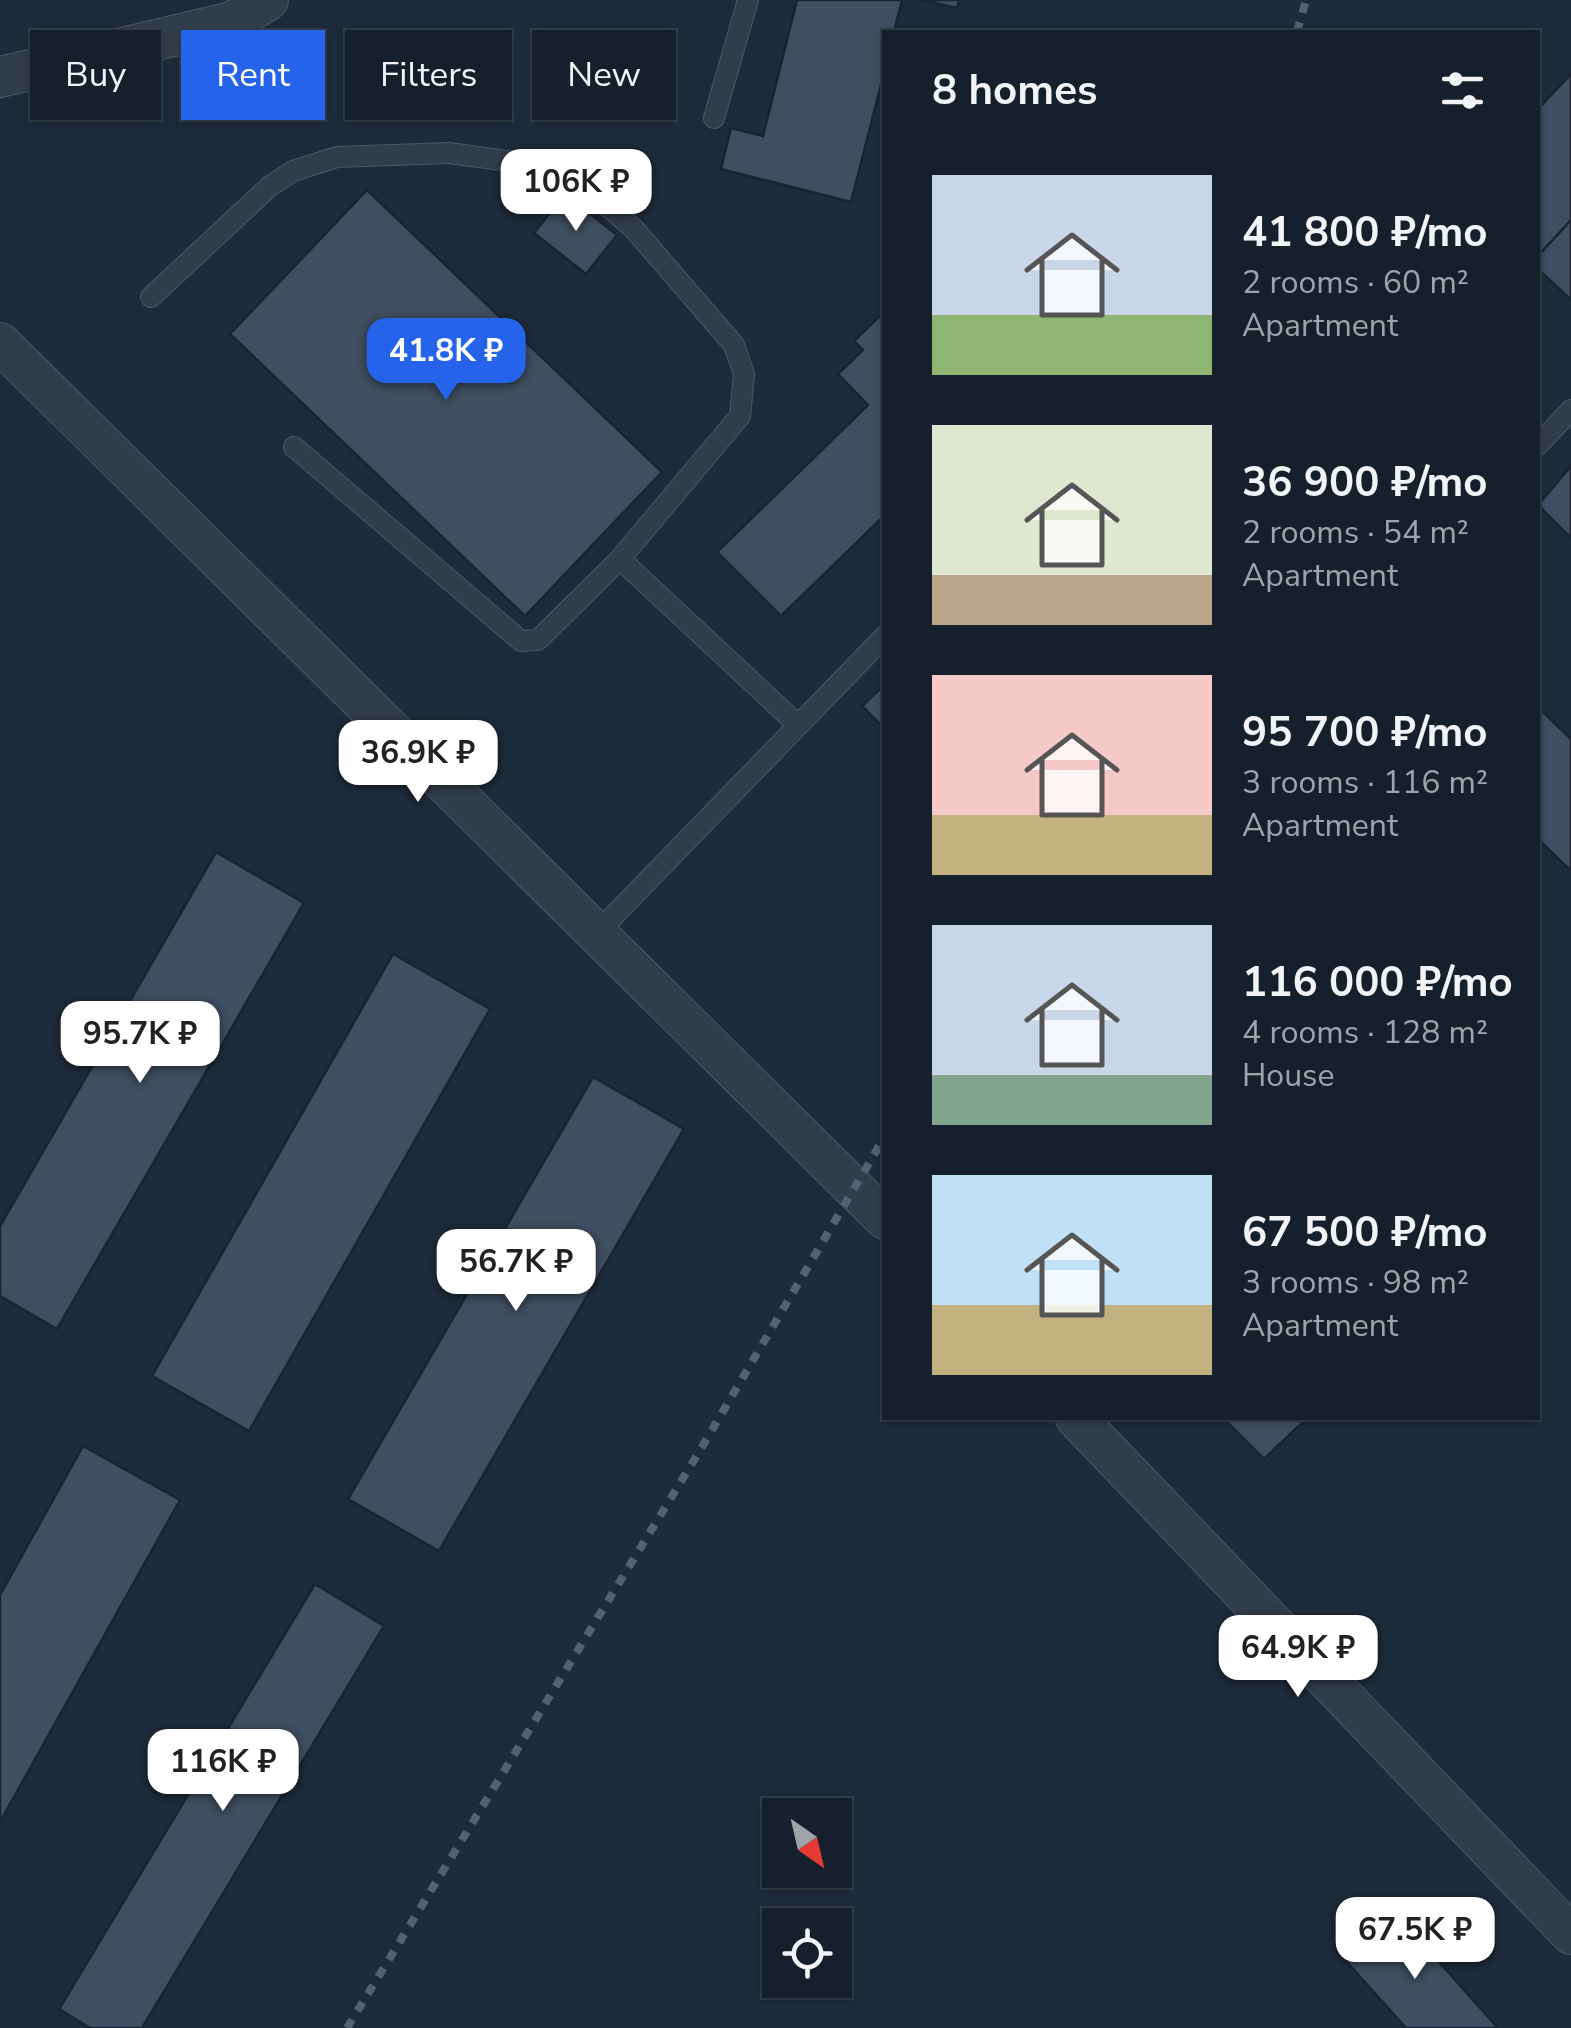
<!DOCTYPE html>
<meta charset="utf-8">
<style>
body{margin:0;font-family:"Nunito Sans",sans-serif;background:#232d38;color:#f1f3f6;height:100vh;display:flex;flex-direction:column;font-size:38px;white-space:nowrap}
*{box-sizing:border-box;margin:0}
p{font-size:32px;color:#9ea3a9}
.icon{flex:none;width:55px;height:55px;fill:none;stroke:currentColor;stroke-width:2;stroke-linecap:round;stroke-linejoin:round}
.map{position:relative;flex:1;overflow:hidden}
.details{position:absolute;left:882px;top:30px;width:658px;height:1390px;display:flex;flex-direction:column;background:#16202c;border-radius:0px;box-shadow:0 2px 8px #0004,0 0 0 2px #353e48}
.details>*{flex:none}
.top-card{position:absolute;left:30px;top:30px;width:702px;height:90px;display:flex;gap:20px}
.needle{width:65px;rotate:146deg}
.controls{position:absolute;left:762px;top:1798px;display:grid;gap:20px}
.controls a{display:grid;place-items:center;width:90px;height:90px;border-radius:0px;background:#16202c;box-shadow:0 2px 8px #0004,0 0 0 2px #353e48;font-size:50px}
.price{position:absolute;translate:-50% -85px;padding:0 22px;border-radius:20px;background:#fff;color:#222;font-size:32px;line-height:65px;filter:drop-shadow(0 2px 5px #0008)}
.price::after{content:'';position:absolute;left:50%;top:60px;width:30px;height:22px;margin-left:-15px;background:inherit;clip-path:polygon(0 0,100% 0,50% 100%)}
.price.selected{background:#2563eb;color:#fff}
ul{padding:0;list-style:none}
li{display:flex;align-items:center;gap:30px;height:250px;padding:0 50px}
li span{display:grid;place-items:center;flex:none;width:280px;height:200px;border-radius:0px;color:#555}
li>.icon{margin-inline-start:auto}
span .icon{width:120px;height:120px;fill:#fffc;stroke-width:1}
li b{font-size:42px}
h2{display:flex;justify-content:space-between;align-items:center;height:120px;padding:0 50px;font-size:42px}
.pill{padding:0 35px;border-radius:0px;background:#16202c;box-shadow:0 2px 8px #0004,0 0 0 2px #353e48;font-size:35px;line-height:90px}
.pill.selected{background:#2563eb;color:#fff}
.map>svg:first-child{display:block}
.building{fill:#3f4e60;stroke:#1a2431;stroke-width:2.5}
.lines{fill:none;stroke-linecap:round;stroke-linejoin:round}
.lane-casing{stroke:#4d5865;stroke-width:22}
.street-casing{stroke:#4d5865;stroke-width:42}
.lane{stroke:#323d4b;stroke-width:20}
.street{stroke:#323d4b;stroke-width:40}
.rail{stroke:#536172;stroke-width:8;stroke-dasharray:10 10;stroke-linecap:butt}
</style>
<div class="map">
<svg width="1571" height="2028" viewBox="0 0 1571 2028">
<rect width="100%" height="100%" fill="#1e2b3a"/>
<path class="building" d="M797 0H902L894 32H885V69L851 202 721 169 731 128 763 136Z
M922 0H959L957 8Z
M1571 74V220L1538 256V109Z
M367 190 662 472 525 616 230 334Z
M565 194 617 235 586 274 534 233Z
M1571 220V300L1538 269V256Z
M885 311V515L781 616 717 552 868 405 838 374 863 350 854 341Z
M1571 466V538L1538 505Z
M885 684V729L862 706Z
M1538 707 1571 739V871L1538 839Z
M216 852 304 903 57 1329 0 1296V1226Z
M393 954 490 1009 249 1431 152 1376Z
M593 1077 684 1129 439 1551 348 1499Z
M1223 1418H1307L1264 1459Z
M83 1446 180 1500 0 1822V1595Z
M315 1584 384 1626 142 2028H90L59 2009Z
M1397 1915 1498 2028H1406L1346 1961Z"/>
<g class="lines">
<g class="lane-casing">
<path id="lane" d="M714 118 748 0
M151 297 270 186 293 171 337 157 449 153 538 165 598 198 634 229 734 345 744 374 740 416 620 559 538 640 521 641 294 447
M1538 445 1571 410
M620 559 798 725
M597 933 885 636"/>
</g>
<g class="street-casing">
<path id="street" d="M0 77 232 22 268 0
M0 343 885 1219
M1076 1418 1571 1934"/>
</g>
<use href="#lane" class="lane"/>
<use href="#street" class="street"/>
<path class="rail" d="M1297 32 1306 0
M347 2028 699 1452 885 1136"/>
</g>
</svg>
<div class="controls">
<a><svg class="needle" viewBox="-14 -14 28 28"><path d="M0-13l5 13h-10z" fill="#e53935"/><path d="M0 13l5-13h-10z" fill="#9ea3a9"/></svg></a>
<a><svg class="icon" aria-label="locate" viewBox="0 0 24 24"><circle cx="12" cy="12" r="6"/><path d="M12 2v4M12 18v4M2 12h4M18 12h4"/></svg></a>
</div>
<b class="price" style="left:576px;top:234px">106K ₽</b>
<b class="price selected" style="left:446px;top:403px">41.8K ₽</b>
<b class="price" style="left:418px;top:805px">36.9K ₽</b>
<b class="price" style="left:140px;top:1086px">95.7K ₽</b>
<b class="price" style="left:516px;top:1314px">56.7K ₽</b>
<b class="price" style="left:1298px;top:1700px">64.9K ₽</b>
<b class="price" style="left:223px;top:1814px">116K ₽</b>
<b class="price" style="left:1415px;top:1982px">67.5K ₽</b>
<div class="top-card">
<a class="pill">Buy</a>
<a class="pill selected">Rent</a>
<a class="pill">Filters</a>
<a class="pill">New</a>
</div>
<section class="details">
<h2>8 homes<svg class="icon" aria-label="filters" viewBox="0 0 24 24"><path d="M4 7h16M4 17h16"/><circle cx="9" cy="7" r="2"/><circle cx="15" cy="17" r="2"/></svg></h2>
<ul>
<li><span style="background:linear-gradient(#c9d6e8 70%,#8fb573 0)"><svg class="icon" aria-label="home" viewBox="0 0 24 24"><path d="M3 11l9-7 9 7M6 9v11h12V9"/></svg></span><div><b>41 800 ₽/mo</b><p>2 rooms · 60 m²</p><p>Apartment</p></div></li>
<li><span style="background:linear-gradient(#dfe7d0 75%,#b9a48a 0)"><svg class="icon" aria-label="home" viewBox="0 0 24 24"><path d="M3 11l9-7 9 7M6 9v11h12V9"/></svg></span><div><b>36 900 ₽/mo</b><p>2 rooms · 54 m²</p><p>Apartment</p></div></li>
<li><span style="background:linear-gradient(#f6c9c9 70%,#c2b280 0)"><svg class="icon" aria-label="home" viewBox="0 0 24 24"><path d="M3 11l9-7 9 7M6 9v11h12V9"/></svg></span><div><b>95 700 ₽/mo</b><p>3 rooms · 116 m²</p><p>Apartment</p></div></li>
<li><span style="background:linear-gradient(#c9d6e8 75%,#7fa58c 0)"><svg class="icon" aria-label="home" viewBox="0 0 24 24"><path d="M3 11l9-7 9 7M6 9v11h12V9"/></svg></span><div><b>116 000 ₽/mo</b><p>4 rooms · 128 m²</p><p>House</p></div></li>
<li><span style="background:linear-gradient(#bfe0f5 65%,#c2b280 0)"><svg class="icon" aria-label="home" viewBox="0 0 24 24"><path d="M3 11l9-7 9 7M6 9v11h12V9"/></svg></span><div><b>67 500 ₽/mo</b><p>3 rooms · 98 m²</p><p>Apartment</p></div></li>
</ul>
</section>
</div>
